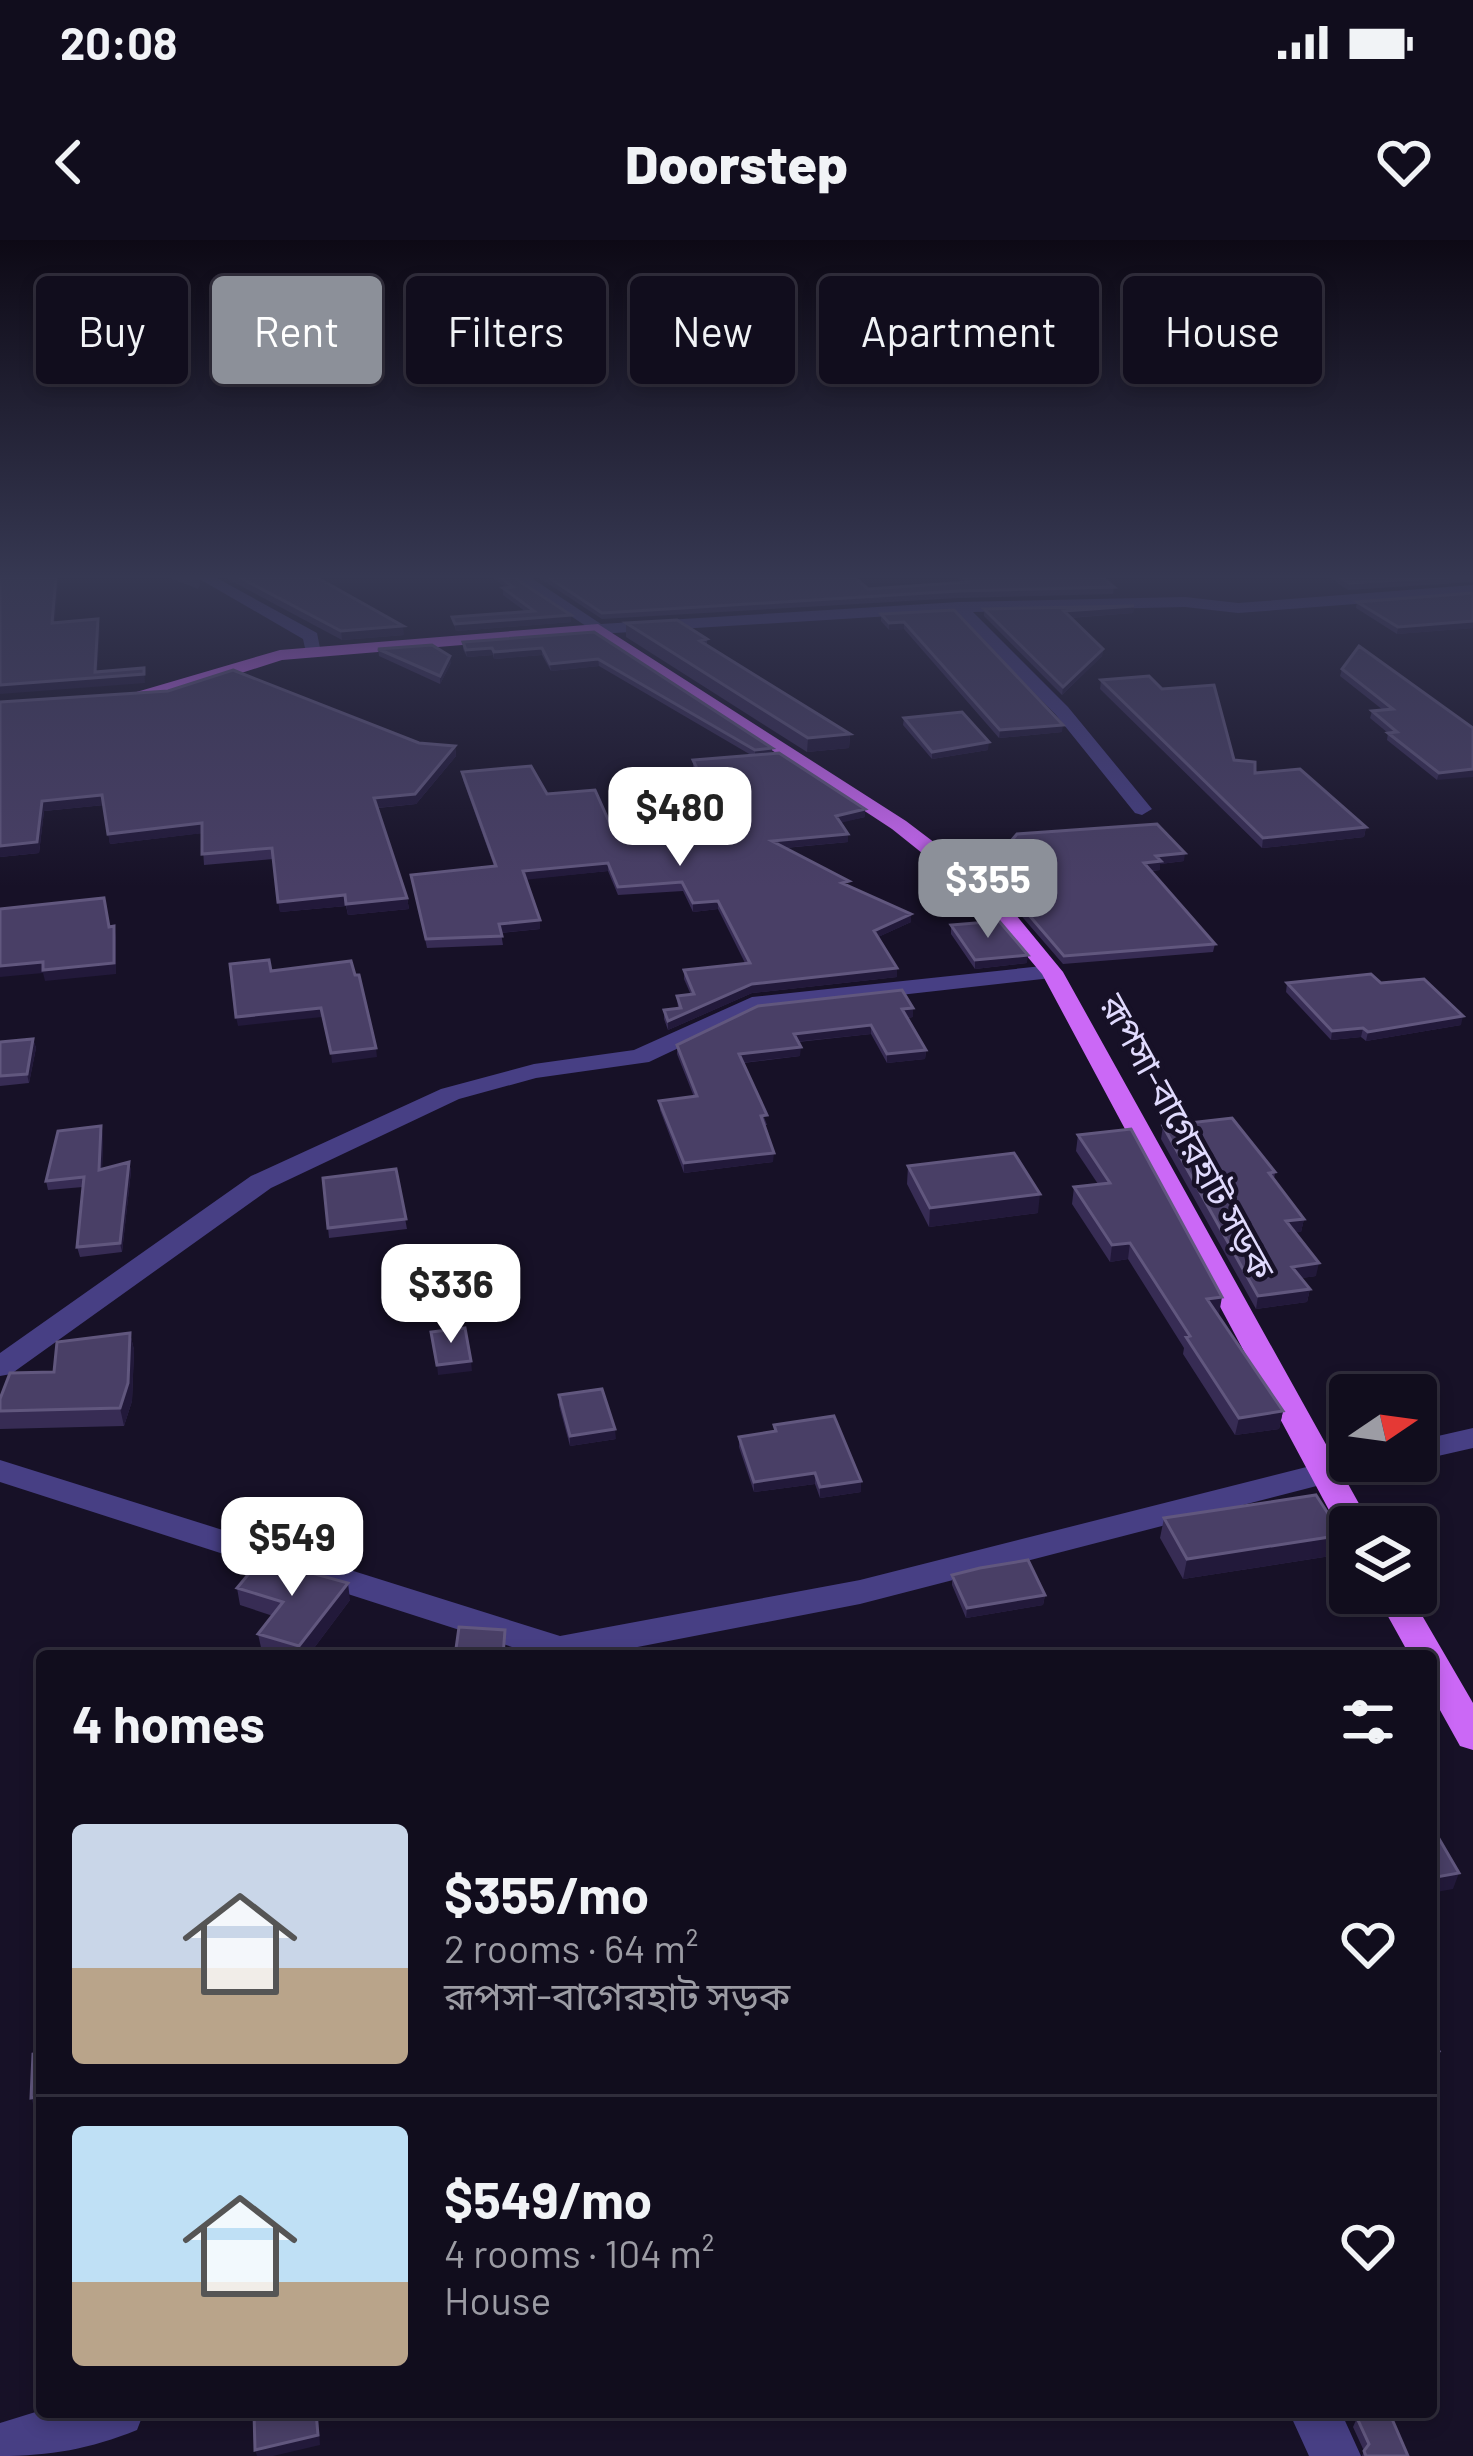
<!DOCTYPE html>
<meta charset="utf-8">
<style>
body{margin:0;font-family:Barlow,"Noto Sans Bengali",sans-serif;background:#1e1b2a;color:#f1f3f6;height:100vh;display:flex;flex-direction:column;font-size:45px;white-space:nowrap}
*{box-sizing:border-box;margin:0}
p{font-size:39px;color:#9c9ca4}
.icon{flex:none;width:66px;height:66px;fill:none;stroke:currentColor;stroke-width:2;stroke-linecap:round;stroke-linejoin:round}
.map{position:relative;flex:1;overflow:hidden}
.details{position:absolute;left:36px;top:1410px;width:1401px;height:768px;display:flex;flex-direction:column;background:#110d1d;border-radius:12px;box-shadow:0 6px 18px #0003,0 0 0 3px #302d3b}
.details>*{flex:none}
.banner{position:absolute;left:36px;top:36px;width:1401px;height:108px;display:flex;gap:24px}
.needle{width:78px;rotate:77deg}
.tools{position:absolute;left:1329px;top:1134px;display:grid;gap:24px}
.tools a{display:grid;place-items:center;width:108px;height:108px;border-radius:12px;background:#110d1d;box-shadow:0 6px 18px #0003,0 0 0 3px #302d3b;font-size:60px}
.price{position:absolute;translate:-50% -102px;padding:0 27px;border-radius:24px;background:#fff;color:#222;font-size:39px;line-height:78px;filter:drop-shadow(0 3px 6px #0008)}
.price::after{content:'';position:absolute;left:50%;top:72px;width:36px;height:27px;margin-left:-18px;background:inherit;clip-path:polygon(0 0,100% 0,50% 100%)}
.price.active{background:#8c9099;color:#fff}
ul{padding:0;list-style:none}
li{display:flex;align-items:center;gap:36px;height:300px;padding:0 36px}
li+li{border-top:3px solid #302d3b}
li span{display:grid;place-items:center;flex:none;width:336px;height:240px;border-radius:12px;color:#555}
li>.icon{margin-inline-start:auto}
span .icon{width:144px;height:144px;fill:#fffc;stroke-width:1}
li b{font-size:51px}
h2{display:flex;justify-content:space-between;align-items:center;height:144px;padding:0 36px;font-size:51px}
.chip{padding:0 42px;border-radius:12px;background:#110d1d;box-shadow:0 6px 18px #0003,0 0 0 3px #302d3b;font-size:42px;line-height:108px}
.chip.active{background:#8c9099;color:#fff}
.status{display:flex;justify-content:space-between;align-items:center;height:84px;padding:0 60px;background:#110d1d;direction:ltr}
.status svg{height:33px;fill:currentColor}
header{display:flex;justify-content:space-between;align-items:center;height:156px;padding:0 36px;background:#110d1d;font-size:54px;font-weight:800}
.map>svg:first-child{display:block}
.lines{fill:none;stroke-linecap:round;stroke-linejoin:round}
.minor{fill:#473f84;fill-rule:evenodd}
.major{fill:#cb68f6;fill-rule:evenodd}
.wall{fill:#372c54}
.shaded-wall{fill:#22193a}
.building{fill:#493f66;stroke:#61577e;stroke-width:3}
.labels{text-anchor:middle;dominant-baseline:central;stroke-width:9;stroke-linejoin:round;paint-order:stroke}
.street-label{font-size:36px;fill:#e0dafd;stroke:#171127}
</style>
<div class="status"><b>20:08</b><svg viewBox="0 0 49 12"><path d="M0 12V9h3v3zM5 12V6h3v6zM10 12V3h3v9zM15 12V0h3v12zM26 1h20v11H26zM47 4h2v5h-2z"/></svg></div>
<header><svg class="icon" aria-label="back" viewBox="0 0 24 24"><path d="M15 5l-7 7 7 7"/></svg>Doorstep<svg class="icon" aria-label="heart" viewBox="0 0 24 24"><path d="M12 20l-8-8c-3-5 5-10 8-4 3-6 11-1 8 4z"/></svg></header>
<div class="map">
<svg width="1473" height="2216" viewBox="0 0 1473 2216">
<rect width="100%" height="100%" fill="#171127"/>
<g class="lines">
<path class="minor" d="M196 337H215L317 393 321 413 307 417 303 399Z
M512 337H530L601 384 959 362 1185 357 1238 363 1473 345V355L1238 373 1185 367 973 372 1068 467 1152 569 1142 575 1135 573 1056 475 955 372 598 394Z
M1052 725 1063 732 1060 737 757 771 649 822 536 838 459 859 271 948 11 1134 0 1136V1113L251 936 441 849 534 824 634 810 752 757Z
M1473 1188V1208L1416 1221H1414L1416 1201Z
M1350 1216V1221H1387L1382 1228 1371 1232 860 1364 591 1416H540L0 1242V1220L560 1396 860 1340Z
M42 2170V2172H144L137 2190C90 2209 50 2216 0 2216V2183Z
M1289 2172H1341L1361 2216H1309Z"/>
<path class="major" d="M598 384 906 581 993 647 1063 732 1372 1287H1350V1297L1338 1287 1042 734 977 657 892 589 595 394 282 420 169 456 142 458 133 453 280 410Z
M1375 1353H1409L1473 1463V1510L1460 1506 1431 1454V1416H1410Z"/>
</g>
<path class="wall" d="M168 337H199L200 345 198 349Z
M224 337H316L404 395 342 400Z
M492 337H513L571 375V382L456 391 452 377 526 372 503 355V348H506Z
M538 337H854L868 349 962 342 957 337H1102L1114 347 1113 354 959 358 602 379Z
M1329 337H1473V342L1348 350Z
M1473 353V388L1397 394 1356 368 1357 362Z
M1134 366 1133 373 1070 378 1103 409 1102 416 1062 455 984 376V369Z
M954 370 1062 492 999 498 904 389 889 390 881 381V374Z
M626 383 707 399V405L850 494 849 508 807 512 626 397Z
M594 392 772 508V513L865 569V577L841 582 848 602 785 608 911 682 878 697 897 737 752 753 668 790 664 779V770L678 768 677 756 691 755 684 739V730L745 723 718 669 693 672 683 651 618 655 608 631 526 639 540 689 501 693 503 705 427 708 411 635 494 626 463 540 462 532 547 554 615 595 687 589 680 577V569H683L682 559 707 556 693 528V520L751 515 599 426 551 431 542 415 494 419 493 415 467 417 463 409V402Z
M378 409 451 423 440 444 379 416Z
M1342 429 1473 488 1437 540 1387 500 1388 493 1370 478 1372 471 1383 470 1340 436Z
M1101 440 1255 533 1366 587 1364 597 1262 608 1100 449Z
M0 462 455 506 456 516 416 564 378 568 407 658 409 669 348 675 346 666 280 672 273 619 204 625 202 593 110 604 104 565 44 571 39 613 0 617Z
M904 478 988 510 932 519 903 485Z
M1004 609 1184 621 1160 624V630L1151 631 1215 704 1213 712 1063 724 986 635 987 626 1008 624 1003 617Z
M951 685 1027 723 975 729 951 694Z
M1287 743H1381L1461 785 1366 801 1361 797 1331 800 1286 752Z
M913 768V777L907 778 926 810 925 819 887 823 871 794 798 802 800 816 743 823 767 885H764L773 922 684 933 660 870 659 861 694 857 677 814V805Z
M33 799 36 808 29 843 0 846V802Z
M1163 886 1275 932 1274 940 1304 979 1301 992H1295L1316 1036 1301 1038 1310 1049 1307 1062 1256 1069 1161 899Z
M103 895 102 929 129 922 131 931 122 1012 80 1017 77 1007 83 947 48 950 46 941Z
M1078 895 1219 1074H1217L1283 1171 1279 1189 1235 1195 1183 1114 1184 1108 1128 1019 1110 1022 1072 964 1074 947 1098 944 1076 911Z
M908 926 1038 973 929 987 907 944Z
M396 929 407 989 329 998 323 938Z
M130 1093 134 1110 132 1161 124 1186 0 1189V1159Z
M559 1155 616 1199 570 1206 559 1165Z
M774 1185 861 1241V1252L820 1258 815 1244 754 1252 739 1207V1197L774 1191Z
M1164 1278 1342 1295 1337 1315 1183 1339 1160 1298Z
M952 1335 1045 1355 1043 1365 966 1378 952 1345Z
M237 1348 350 1360 308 1416H277L262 1412 258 1394 273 1376 240 1365Z
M1357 2178 1408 2216H1362L1364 2211 1353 2187Z"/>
<path class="shaded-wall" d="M56 337H59L54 392 52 383Z
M1134 366 1133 373 1063 378 1064 371Z
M571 375V382L456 391 455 384Z
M98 379 100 388 97 437 144 428 145 443 0 454V445L95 432Z
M1473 381V388L1397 394 1398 387Z
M904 382V389L889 390V383Z
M403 386 404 395 342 400 341 391Z
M492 408 493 415 467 417 466 410Z
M542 408V415L494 419V412Z
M1103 409 1102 416 1062 455 1063 447Z
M450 416 451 423 440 444V436Z
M598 419 599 426 551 431 550 424Z
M1063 485 1062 492 999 498 1000 490Z
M850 494 849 508 807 512 808 498Z
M989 502 988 510 932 519V512Z
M455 506 456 516 416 564 376 568 374 558Z
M772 508V516L755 518V510Z
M1473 529V537L1437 540 1439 533Z
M102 555 104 565 44 571 39 613 0 617V606L42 561Z
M865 569V577L836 584V576Z
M202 583 204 593 110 604 108 594Z
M1366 587 1364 597 1262 608 1263 598Z
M848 594V602L772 609V601Z
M1185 613 1184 621 1160 624V630L1143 631 1144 623 1156 616Z
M608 623V631L524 640 523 631Z
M345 655 346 666 280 672 278 662Z
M407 658 409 669 348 675 346 664Z
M718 661V669L693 672V663Z
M911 674V682L874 699V691Z
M540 680V689L499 693V684Z
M114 686 116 697V734L45 741 43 733 0 737V726Z
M1028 715 1027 723 975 729V720Z
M897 728V737L752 753 668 790V781L752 744Z
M321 768 322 777 238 786 236 777Z
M913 768V777L901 778 902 769Z
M1463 776 1461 785 1366 801 1368 792Z
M871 785V794L793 802 794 794Z
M1363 788 1361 797 1331 800 1332 791Z
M33 799 36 808 29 843 27 834Z
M801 807 800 816 739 823V814Z
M376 808 377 817 332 823 331 813Z
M926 810 925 819 887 823V814Z
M101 886 103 895 102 939 99 930Z
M774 913 773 922 684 933V923Z
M129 922 131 931 122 1012 120 1003Z
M1040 954 1038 973 929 987 930 968Z
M1304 979 1301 992 1284 994 1286 981Z
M1130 1003 1128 1019 1110 1022 1112 1005Z
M1319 1023 1316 1036 1290 1040 1292 1027Z
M1310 1049 1307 1062 1256 1069 1258 1056Z
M1222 1057 1219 1074 1204 1076 1207 1059Z
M130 1093 134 1110 132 1161 124 1186 120 1168Z
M471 1121 472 1131 438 1135 437 1125Z
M1283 1171 1279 1189 1235 1195 1239 1178Z
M615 1189 616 1199 570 1206V1196Z
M815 1233V1244L754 1252V1242Z
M861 1241V1252L820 1258V1247Z
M1342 1295 1337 1315 1183 1339 1187 1319Z
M348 1343 350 1360 308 1416H300L299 1406Z
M1045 1355 1043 1365 966 1378 967 1368Z
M1459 1633 1453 1649 1431 1653V1638Z
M1439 1811 1431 1832V1813Z
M42 1856V1875L37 1876 31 1858Z
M316 2172H318L320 2205 273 2216H257L255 2210Z"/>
<path class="building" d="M0 337H56L52 383 98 379 95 432 144 428V434L0 445Z
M239 337H316L403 386 341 391Z
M500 337H513L571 375 455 384 452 377 534 371 503 348 513 347Z
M548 337H854L868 349 969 342 964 337H1102L1114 347 959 351 602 373Z
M1340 337H1450L1349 343Z
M1473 353V381L1398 387 1357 362Z
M1134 366 1064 371 1103 409 1063 447 984 369Z
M954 370 1063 485 1000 490 904 382 889 383 881 374Z
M677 380 707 399 700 401 850 494 808 498 626 383Z
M594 392 772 508 755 510 598 419 550 424 542 408 494 412 492 408 466 410 463 402Z
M432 405 450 416 440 436 378 409Z
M1359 406 1473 488V529L1439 533 1388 493 1397 492 1372 471 1393 469 1342 429Z
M233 430 419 503 455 506 415 554 374 558 407 658 346 664 345 655 278 662 272 608 202 614V583L108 594 102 555 42 561 37 602 0 606V462L168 451Z
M1149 436 1162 449 1214 445 1234 520 1255 522V533L1300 529 1366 587 1263 598 1101 440Z
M962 472 989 502 932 512 904 478Z
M779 513 865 569 836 576 848 594 772 601 849 641 842 643 911 674 874 691 897 728 752 744 668 781 664 770 681 768 677 756 694 754 684 730 750 723 718 661 693 663 682 642 618 647 608 623 523 631 540 680 499 684 502 696 426 699 411 635 496 626 462 532 531 526 547 554 595 550 615 595 691 588 680 569H687L682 559 710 556 693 520Z
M1157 584 1185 613 1156 616 1161 621 1144 623 1215 704 1064 716 987 626 1015 624 1004 609 1017 594Z
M104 658 109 687 114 686V723L43 730V722L0 726V669Z
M999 681 1028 715 975 720 951 685Z
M269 720 271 731 351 721 355 735H359L376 808 331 813 321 768 236 777 230 724Z
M1371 734 1381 743 1424 739 1463 776 1368 792 1363 788 1332 791 1287 743Z
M902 750 913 768 902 769 926 810 887 814 871 785 794 794 801 807 739 814 767 875 761 876 774 913 684 923 659 861 697 856 677 805 758 766Z
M33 799 27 834 0 836V802Z
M1232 878 1275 932 1269 933 1304 979 1286 981 1319 1023 1292 1027 1310 1049 1258 1056 1163 886Z
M101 886 99 930 129 922 120 1003 77 1007 84 937 46 941 58 891Z
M1131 889 1222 1057 1207 1059 1283 1171 1239 1178 1186 1097 1190 1096 1130 1003 1112 1005 1074 947 1110 943 1078 895Z
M1014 913 1040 954 930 968 908 926Z
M396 929 406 979 328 988 323 938Z
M465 1088 471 1121 437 1125 431 1092Z
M130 1093 128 1143 120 1168 0 1171V1159L10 1133 54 1132 57 1102Z
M602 1149 615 1189 570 1196 559 1155Z
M834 1176 861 1241 820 1247 815 1233 754 1242 739 1197 776 1191 774 1185Z
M1316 1255 1342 1295 1187 1319 1164 1278Z
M261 1319 348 1343 299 1406 258 1394 283 1362 237 1348Z
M1028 1320 1045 1355 967 1368 952 1335 980 1328Z
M459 1387 505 1390 503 1416H455Z
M1431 1585 1459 1633 1431 1638Z
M1431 1797 1439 1811 1431 1813Z
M42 1813V1856L31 1858 33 1814Z
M254 2172H316L318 2195 255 2210Z
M1382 2172H1389L1408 2216H1366L1364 2211 1369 2204 1357 2178Z"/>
<linearGradient id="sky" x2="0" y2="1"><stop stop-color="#0d0915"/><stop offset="0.52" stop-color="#363852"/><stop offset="1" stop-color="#363852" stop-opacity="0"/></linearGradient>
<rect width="1473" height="647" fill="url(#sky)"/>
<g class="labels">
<g class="street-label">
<text transform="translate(1189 896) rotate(61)">রূপসা-বাগেরহাট সড়ক</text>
</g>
</g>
</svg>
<div class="tools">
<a><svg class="needle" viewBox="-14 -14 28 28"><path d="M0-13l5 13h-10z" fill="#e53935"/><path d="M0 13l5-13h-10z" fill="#9c9ca4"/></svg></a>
<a><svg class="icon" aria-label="layers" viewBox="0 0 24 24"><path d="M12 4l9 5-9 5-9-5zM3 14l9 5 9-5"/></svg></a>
</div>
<b class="price" style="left:680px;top:629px">$480</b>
<b class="price active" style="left:988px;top:701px">$355</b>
<b class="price" style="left:451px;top:1106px">$336</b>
<b class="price" style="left:292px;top:1359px">$549</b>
<div class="banner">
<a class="chip">Buy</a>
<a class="chip active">Rent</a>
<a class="chip">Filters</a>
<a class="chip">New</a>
<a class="chip">Apartment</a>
<a class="chip">House</a>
</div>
<section class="details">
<h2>4 homes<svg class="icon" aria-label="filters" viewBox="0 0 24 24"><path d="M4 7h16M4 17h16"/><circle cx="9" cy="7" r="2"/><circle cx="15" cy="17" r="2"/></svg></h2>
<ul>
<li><span style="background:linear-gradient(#c9d6e8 60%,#b9a48a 0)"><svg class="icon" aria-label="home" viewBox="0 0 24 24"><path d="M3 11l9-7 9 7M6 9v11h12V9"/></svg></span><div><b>$355/mo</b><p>2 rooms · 64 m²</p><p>রূপসা-বাগেরহাট সড়ক</p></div><svg class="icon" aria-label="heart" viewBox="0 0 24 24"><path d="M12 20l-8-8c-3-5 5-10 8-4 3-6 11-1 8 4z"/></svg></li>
<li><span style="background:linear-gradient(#bfe0f5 65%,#b9a48a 0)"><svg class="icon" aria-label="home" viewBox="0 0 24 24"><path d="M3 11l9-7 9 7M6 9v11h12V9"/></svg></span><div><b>$549/mo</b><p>4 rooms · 104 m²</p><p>House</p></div><svg class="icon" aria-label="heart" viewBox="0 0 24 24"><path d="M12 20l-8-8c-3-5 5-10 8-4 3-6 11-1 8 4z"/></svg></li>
</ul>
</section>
</div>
